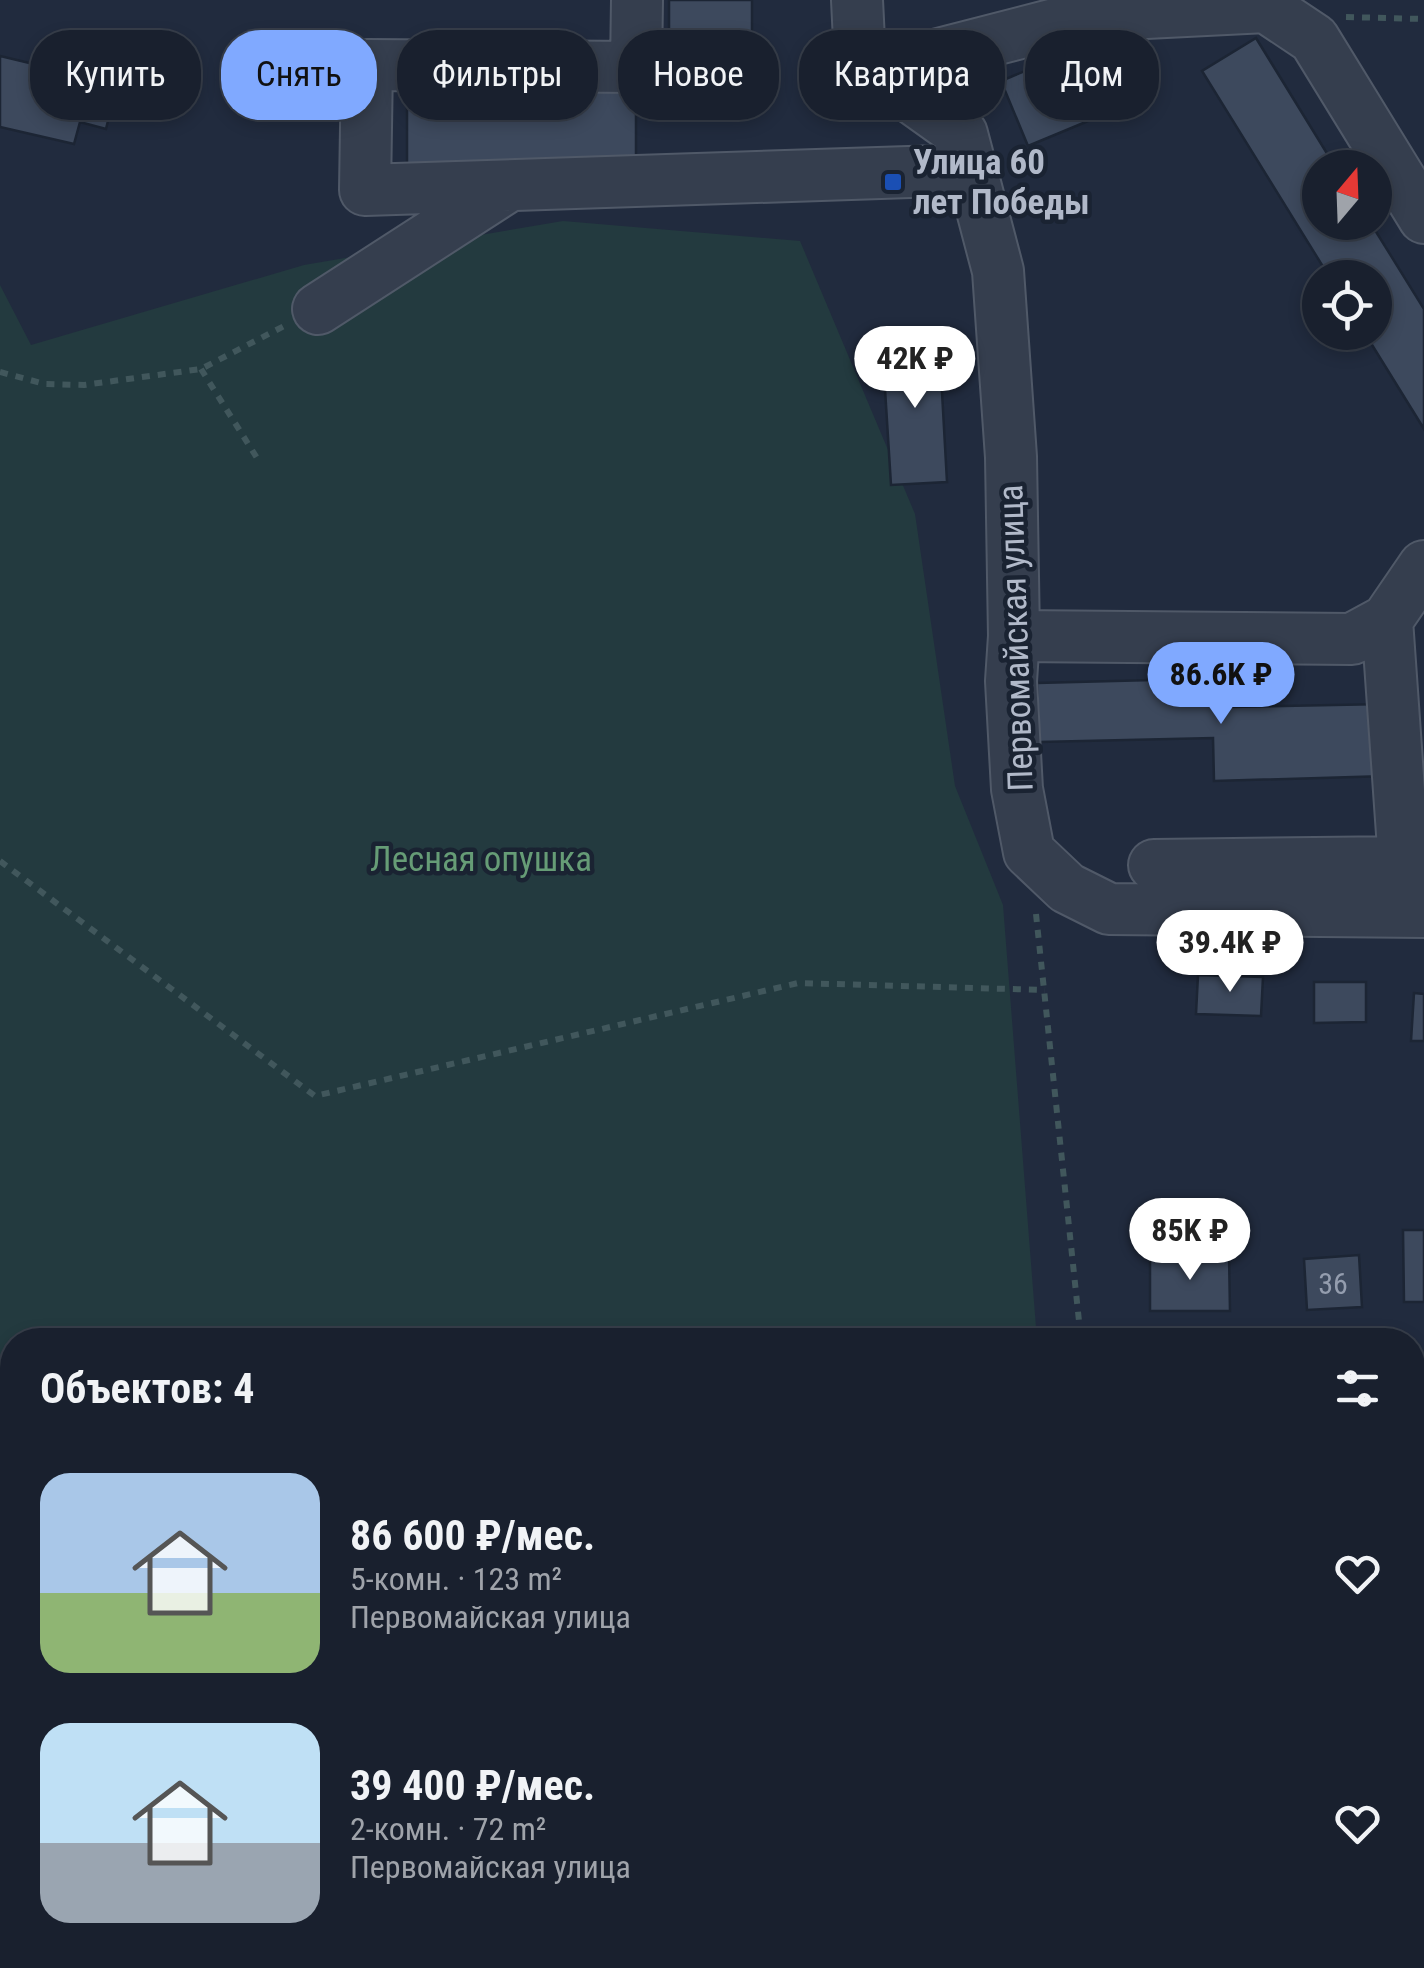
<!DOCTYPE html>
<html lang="ru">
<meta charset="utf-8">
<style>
body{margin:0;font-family:"Roboto Condensed",sans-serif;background:#262d3a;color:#f1f3f6;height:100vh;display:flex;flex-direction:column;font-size:38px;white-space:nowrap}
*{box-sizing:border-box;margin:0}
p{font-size:32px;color:#9fa3aa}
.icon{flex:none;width:55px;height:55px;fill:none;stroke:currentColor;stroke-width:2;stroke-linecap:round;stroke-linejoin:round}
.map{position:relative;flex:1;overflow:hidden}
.details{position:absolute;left:0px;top:1328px;width:1425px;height:642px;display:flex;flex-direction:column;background:#19202e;border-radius:40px 40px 0 0;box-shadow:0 5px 15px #0003,0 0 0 2px #373e4a}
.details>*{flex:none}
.top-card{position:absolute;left:30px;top:30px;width:1365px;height:90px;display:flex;gap:20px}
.needle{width:65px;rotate:19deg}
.controls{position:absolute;left:1302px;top:150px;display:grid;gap:20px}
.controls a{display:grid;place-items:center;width:90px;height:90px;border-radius:50%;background:#19202e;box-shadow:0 5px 15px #0003,0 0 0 2px #373e4a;font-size:50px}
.price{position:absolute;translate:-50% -85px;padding:0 22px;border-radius:35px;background:#fff;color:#222;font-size:32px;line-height:65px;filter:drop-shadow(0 2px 5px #0008)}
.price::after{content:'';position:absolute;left:50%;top:60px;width:30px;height:22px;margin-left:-15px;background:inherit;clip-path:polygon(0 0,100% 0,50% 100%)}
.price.on{background:#80a9ff;color:#111}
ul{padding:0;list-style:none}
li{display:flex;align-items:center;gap:30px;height:250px;padding:0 40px}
li span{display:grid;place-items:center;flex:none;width:280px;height:200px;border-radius:30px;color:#555}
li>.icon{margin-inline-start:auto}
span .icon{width:120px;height:120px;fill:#fffc;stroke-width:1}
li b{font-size:42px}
h2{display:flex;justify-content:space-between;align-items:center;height:120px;padding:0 40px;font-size:42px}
.chip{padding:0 35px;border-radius:40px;background:#19202e;box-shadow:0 5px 15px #0003,0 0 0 2px #373e4a;font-size:35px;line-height:90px}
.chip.on{background:#80a9ff;color:#111}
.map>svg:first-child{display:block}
.green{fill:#233a3f}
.building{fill:#3d495d;stroke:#1c2534;stroke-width:2.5}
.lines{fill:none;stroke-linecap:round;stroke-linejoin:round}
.minor-casing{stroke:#505968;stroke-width:54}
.path{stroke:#41575c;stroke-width:6;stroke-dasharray:8 8;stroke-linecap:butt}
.minor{stroke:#353e4e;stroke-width:50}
.transit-dot{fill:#1a4fb4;stroke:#1a2332;stroke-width:4}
.labels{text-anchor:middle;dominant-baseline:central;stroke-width:9;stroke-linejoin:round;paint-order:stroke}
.number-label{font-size:30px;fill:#949dae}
.poi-label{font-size:35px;font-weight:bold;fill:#b1b9c9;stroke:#1a2332;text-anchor:start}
.street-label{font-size:35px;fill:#b1b9c9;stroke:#1a2332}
.park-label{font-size:35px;fill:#669c76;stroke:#1a2332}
</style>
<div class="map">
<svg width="1424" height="1968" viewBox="0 0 1424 1968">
<rect width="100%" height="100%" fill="#212b3e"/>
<path class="green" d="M563 221 800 241 915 514 955 786 1003 905 1037 1340H12V1958H870L863 1968H0V285L31 345 304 265Z"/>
<path class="building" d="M669 0H752V104H669Z
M1256 38 1336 168H1320V222H1370L1424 309V429L1364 332H1375V278H1330L1202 71Z
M1102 39 1129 104 1028 146 1001 81Z
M0 56 117 84 106 129 80 122 74 144 0 127Z
M407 85H636V169H407Z
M939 338 947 482 891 485 882 341Z
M1231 678V707L1385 704 1387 776 1214 781 1213 738 1039 742 1037 683Z
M1198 975 1263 977 1261 1016 1196 1014Z
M1314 982H1366V1022L1314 1023Z
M1414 993 1424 994V1041H1411Z
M1403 1230H1424V1302H1404Z
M1229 1254 1230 1311H1150V1255Z
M1359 1255 1362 1307 1307 1310 1304 1259Z
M1412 1440H1424V1480H1412Z
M1412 1718H1424V1761H1412Z"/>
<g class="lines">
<g class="minor-casing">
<path id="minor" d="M637 0 636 67 367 65 365 190 970 170
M857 0 860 61 962 134 998 271 1011 457 1014 636 1011 681 1017 789 1029 852 1067 888 1109 909 1424 912
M1086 0V16L1266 7V0
M1266 7 1314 39 1424 218
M873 71 1086 16
M318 309 507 187
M1424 566 1387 620 1404 862 1424 901
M1014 636 1352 639 1387 620
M1154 865 1404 862
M1412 1380H1424
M1412 1865 1424 1866
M1207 1958V1968"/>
</g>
<path class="path" d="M1346 17 1424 19
M201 369 257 458
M0 372 45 384 84 385 201 369 286 325
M0 861 315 1096 798 983 1045 990
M1036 914 1081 1340"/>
<use href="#minor" class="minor"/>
</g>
<rect class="transit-dot" x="883" y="172" width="20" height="20" rx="5"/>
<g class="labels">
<g class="number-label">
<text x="1333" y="1283">36</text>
</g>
<g class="poi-label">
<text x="913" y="162">Улица 60<tspan x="913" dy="40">лет Победы</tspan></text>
</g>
<g class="street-label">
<text transform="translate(1016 638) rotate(-92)">Первомайская улица</text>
</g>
<g class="park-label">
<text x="481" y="859">Лесная опушка</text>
</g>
</g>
</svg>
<div class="controls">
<a><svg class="needle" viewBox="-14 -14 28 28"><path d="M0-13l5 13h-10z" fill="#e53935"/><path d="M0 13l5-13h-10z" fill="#9fa3aa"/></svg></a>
<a><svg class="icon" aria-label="locate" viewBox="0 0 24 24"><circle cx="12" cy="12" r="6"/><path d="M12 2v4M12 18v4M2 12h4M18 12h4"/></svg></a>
</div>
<b class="price" style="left:915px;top:411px">42K ₽</b>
<b class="price on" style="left:1221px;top:727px">86.6K ₽</b>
<b class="price" style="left:1230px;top:995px">39.4K ₽</b>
<b class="price" style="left:1190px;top:1283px">85K ₽</b>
<div class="top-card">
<a class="chip">Купить</a>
<a class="chip on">Снять</a>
<a class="chip">Фильтры</a>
<a class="chip">Новое</a>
<a class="chip">Квартира</a>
<a class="chip">Дом</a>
</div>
<section class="details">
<h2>Объектов: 4<svg class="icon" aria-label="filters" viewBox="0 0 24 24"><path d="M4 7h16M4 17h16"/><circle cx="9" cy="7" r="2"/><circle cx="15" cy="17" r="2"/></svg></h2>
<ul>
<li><span style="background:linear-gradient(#a9c7e8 60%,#8fb573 0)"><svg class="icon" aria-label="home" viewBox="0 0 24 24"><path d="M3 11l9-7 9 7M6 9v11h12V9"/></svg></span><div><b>86 600 ₽/мес.</b><p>5-комн. · 123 m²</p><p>Первомайская улица</p></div><svg class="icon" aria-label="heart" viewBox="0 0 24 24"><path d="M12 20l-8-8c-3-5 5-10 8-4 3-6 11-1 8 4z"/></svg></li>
<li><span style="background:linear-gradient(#bfe0f5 60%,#9aa5b1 0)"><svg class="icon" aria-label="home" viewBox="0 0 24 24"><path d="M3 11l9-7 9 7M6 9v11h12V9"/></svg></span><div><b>39 400 ₽/мес.</b><p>2-комн. · 72 m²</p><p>Первомайская улица</p></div><svg class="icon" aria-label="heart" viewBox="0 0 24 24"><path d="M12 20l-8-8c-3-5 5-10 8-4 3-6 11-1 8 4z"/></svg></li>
</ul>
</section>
</div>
